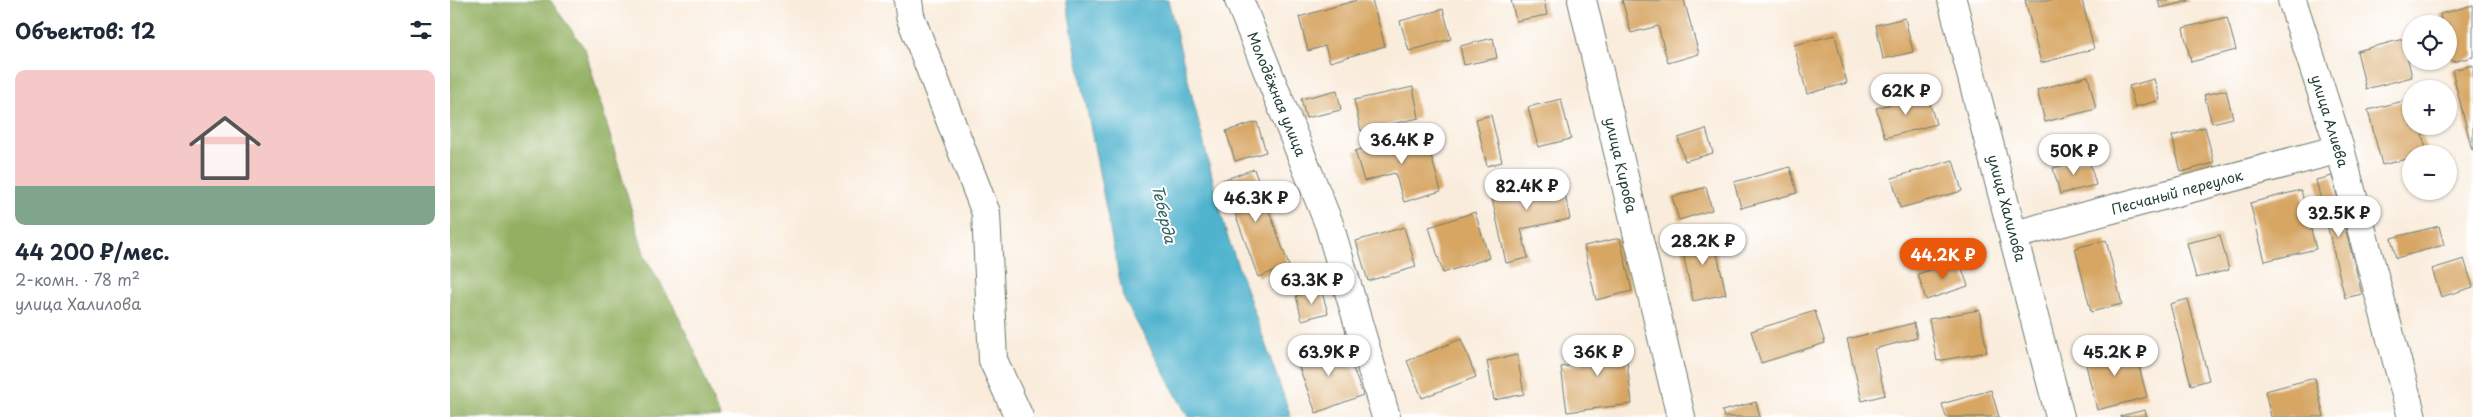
<!DOCTYPE html>
<html lang="ru">
<meta charset="utf-8">
<style>
body{margin:0;font-family:"Playpen Sans",sans-serif;background:#f6f6f7;color:#1f2937;height:100vh;display:flex;flex-direction:column;font-size:19px;white-space:nowrap}
*{box-sizing:border-box;margin:0}
p{font-size:16px;color:#747a83}
.icon{flex:none;width:28px;height:28px;fill:none;stroke:currentColor;stroke-width:2;stroke-linecap:round;stroke-linejoin:round}
.map{position:relative;flex:1;overflow:hidden}
.side{display:flex;flex-direction:column;background:#fff;width:450px}
.side>*{flex:none}
.tools{position:absolute;left:1952px;top:15px;display:grid;gap:10px}
.tools a{display:grid;place-items:center;width:55px;height:55px;border-radius:50%;background:#fff;box-shadow:0 1px 4px #0004;font-size:25px}
.price{position:absolute;translate:-50% -42px;padding:0 11px;border-radius:18px;background:#fff;color:#222;font-size:16px;line-height:32px;filter:drop-shadow(0 1px 2px #0008)}
.price::after{content:'';position:absolute;left:50%;top:30px;width:15px;height:11px;margin-left:-8px;background:inherit;clip-path:polygon(0 0,100% 0,50% 100%)}
.price.active{background:#ea580c;color:#fff}
ul{padding:0;list-style:none}
li{display:grid;align-content:center;gap:10px;height:265px;padding:0 15px}
li span{display:grid;place-items:center;height:155px;border-radius:10px;color:#555}
li>.icon{margin-inline-start:auto}
span .icon{width:90px;height:90px;fill:#fffc;stroke-width:1}
li b{font-size:21px}
h2{display:flex;justify-content:space-between;align-items:center;height:60px;padding:0 15px;font-size:21px}
main{display:flex;flex:1;min-height:0}
.map>svg:first-child{display:block}
.forest{fill:#93b062;stroke:#59764b}
.water{fill:#4fb3ce;stroke:#377881}
.building{fill:#d7a663}
.lines{fill:none;stroke-linecap:round;stroke-linejoin:round}
.minor-casing{stroke:#6b7a6e;stroke-width:30}
.minor{stroke:#fff;stroke-width:28}
.labels{text-anchor:middle;dominant-baseline:central;stroke-width:4;stroke-linejoin:round;paint-order:stroke}
.street-label{font-size:14px;fill:#1f3d34;stroke:#fff}
.water-label{font-size:15px;font-style:italic;fill:#2d6062;stroke:#fff}
</style>
<main>
<section class="side">
<h2>Объектов: 12<svg class="icon" aria-label="filters" viewBox="0 0 24 24"><path d="M4 7h16M4 17h16"/><circle cx="9" cy="7" r="2"/><circle cx="15" cy="17" r="2"/></svg></h2>
<ul>
<li><span style="background:linear-gradient(#f6c9c9 75%,#7fa58c 0)"><svg class="icon" aria-label="home" viewBox="0 0 24 24"><path d="M3 11l9-7 9 7M6 9v11h12V9"/></svg></span><div><b>44 200 ₽/мес.</b><p>2-комн. · 78 m²</p><p>улица Халилова</p></div></li>
</ul>
</section>
<div class="map">
<svg width="2023" height="417" viewBox="0 0 2023 417">
<rect width="100%" height="100%" fill="#fff"/>
<filter id="ink" filterUnits="userSpaceOnUse"><feTurbulence type="fractalNoise" baseFrequency=".02" numOctaves="2"/><feDisplacementMap in="SourceGraphic" scale="10" xChannelSelector="R" yChannelSelector="G"/><feConvolveMatrix kernelMatrix="1 2 1 2 8 2 1 2 1" color-interpolation-filters="sRGB"/></filter>
<filter id="wash" filterUnits="userSpaceOnUse"><feTurbulence type="fractalNoise" baseFrequency=".0096" numOctaves="4" result="noise"/><feDisplacementMap in="SourceGraphic" scale="20" xChannelSelector="R" yChannelSelector="G"/><feGaussianBlur stdDeviation="1.12" result="paint"/><feColorMatrix in="noise" values="0 0 0 0 0 0 0 0 0 0 0 0 0 0 0 0 0 1.4 0 .05"/><feComposite in="paint" operator="in"/></filter>
<g filter="url(#wash)">
<rect width="100%" height="100%" fill="#f9ecdb"/>
<path class="forest" d="M0 0H100L135 49 195 257 223 305 245 352 265 406 271 417H0Z"/>
<path class="water" d="M616 0H718L776 232 841 417H738L673 297Z"/>
<g id="blocks">
<path class="building" d="M907 0H922L935 46 880 62 875 46 858 51 849 17Z
M1061 0H1094L1097 15 1066 21Z
M1172 0H1234L1249 54 1218 63 1208 26 1181 33Z
M1575 0H1632L1644 49 1591 63Z
M1708 0H1739V1L1710 8Z
M2023 5V57L2002 62 1999 51V24H1992L1990 14Z
M993 9 1001 39 959 51 950 21Z
M1777 17 1786 50 1741 62 1733 28Z
M1455 18 1463 52 1433 59 1426 25Z
M1385 35 1397 83 1357 94 1344 45Z
M1043 38 1047 58 1014 65 1010 46Z
M1953 39 1962 77 1916 89 1907 51Z
M2023 65V150H2022L2002 70Z
M1638 76 1646 109 1595 122 1587 90Z
M1704 79 1710 100 1685 107 1679 86Z
M963 87 969 118 911 131 904 100Z
M887 90 891 110 856 118 851 99Z
M1776 90 1783 118 1762 123 1754 95Z
M1477 94 1486 124 1435 138 1426 108Z
M1111 99 1121 139 1088 147 1078 107Z
M1961 99V126H1970L1977 153 1961 154V158L1932 165 1918 110Z
M1041 115 1052 162 1037 166 1026 119Z
M807 122 816 152 785 161 776 131Z
M1755 127 1764 163 1731 172 1722 136Z
M1256 129 1263 153 1235 161 1228 138Z
M974 131 991 191 954 202 945 173 914 181 905 151Z
M1639 159 1646 185 1610 194 1603 168Z
M1503 160 1512 191 1450 208 1442 178Z
M1340 167 1347 193 1291 208 1284 182Z
M804 169 839 266 808 277 773 180Z
M1111 174 1120 219 1071 229 1078 258 1056 263 1040 189Z
M1882 176 1912 294 1895 298 1866 180Z
M1256 187 1262 210 1229 220 1222 197Z
M1851 190 1866 249 1815 261 1800 203Z
M1025 212 1039 258 993 273 979 227Z
M1989 226 1994 245 1946 258 1941 238Z
M954 227 966 267 918 281 906 241Z
M1262 231 1276 294 1243 301 1230 238Z
M1770 235 1779 270 1746 278 1737 243Z
M1170 238 1182 291 1146 300 1134 246Z
M1656 240 1672 304 1641 312 1625 248Z
M2014 259 2023 287 1991 297 1982 269Z
M1509 260 1518 286 1476 300 1468 274Z
M871 289 878 313 852 320 846 296Z
M1738 299 1759 380 1741 385 1720 304Z
M1529 310 1537 352 1487 361 1479 319Z
M1365 311 1375 343 1311 363 1301 331Z
M1464 323 1467 338 1424 349 1435 395 1412 401 1397 339Z
M1174 338 1182 404 1117 412 1111 367 1133 364 1130 343Z
M1011 339 1026 377 972 398 957 361Z
M893 342 913 395 866 413 846 359Z
M1683 344 1697 397 1647 410 1634 357Z
M1067 355 1074 394 1044 400 1037 361Z
M1865 378 1874 417H1821L1815 391Z
M1541 390 1549 417H1496L1492 404Z
M1306 402 1310 417H1274L1272 411Z
M1695 410 1697 417H1670V416Z"/>
</g>
</g>
<g filter="url(#ink)">
<use href="#blocks" fill-opacity="0" stroke="#6b7a6e" stroke-width="1"/>
<g class="lines">
<g class="minor-casing">
<path id="minor" d="M458 0 460 16 536 213 543 360 569 417
M789 0 879 224 936 417
M1132 0 1231 417
M1502 0 1610 417
M1842 0 1890 149 1962 417
M1564 235 1890 149"/>
</g>
<use href="#minor" class="minor"/>
</g>
</g>
<g class="labels">
<g class="street-label">
<text transform="translate(827 94) rotate(68)">Молодёжная улица</text>
<text transform="translate(1880 121) rotate(73)">улица Алиева</text>
<text transform="translate(1171 165) rotate(77)">улица Кирова</text>
<text transform="translate(1727 192) rotate(-15)">Песчаный переулок</text>
<text transform="translate(1557 208) rotate(75)">улица Халилова</text>
</g>
<g class="water-label">
<text transform="translate(715 214) rotate(77)">Теберда</text>
</g>
</g>
</svg>
<div class="tools">
<a><svg class="icon" aria-label="locate" viewBox="0 0 24 24"><circle cx="12" cy="12" r="6"/><path d="M12 2v4M12 18v4M2 12h4M18 12h4"/></svg></a>
<a>+</a>
<a>−</a>
</div>
<b class="price" style="left:1456px;top:116px">62K ₽</b>
<b class="price" style="left:952px;top:165px">36.4K ₽</b>
<b class="price" style="left:1624px;top:176px">50K ₽</b>
<b class="price" style="left:1077px;top:211px">82.4K ₽</b>
<b class="price" style="left:806px;top:223px">46.3K ₽</b>
<b class="price" style="left:1889px;top:238px">32.5K ₽</b>
<b class="price" style="left:1253px;top:266px">28.2K ₽</b>
<b class="price active" style="left:1493px;top:280px">44.2K ₽</b>
<b class="price" style="left:862px;top:305px">63.3K ₽</b>
<b class="price" style="left:879px;top:377px">63.9K ₽</b>
<b class="price" style="left:1148px;top:377px">36K ₽</b>
<b class="price" style="left:1665px;top:377px">45.2K ₽</b>
</div>
</main>
